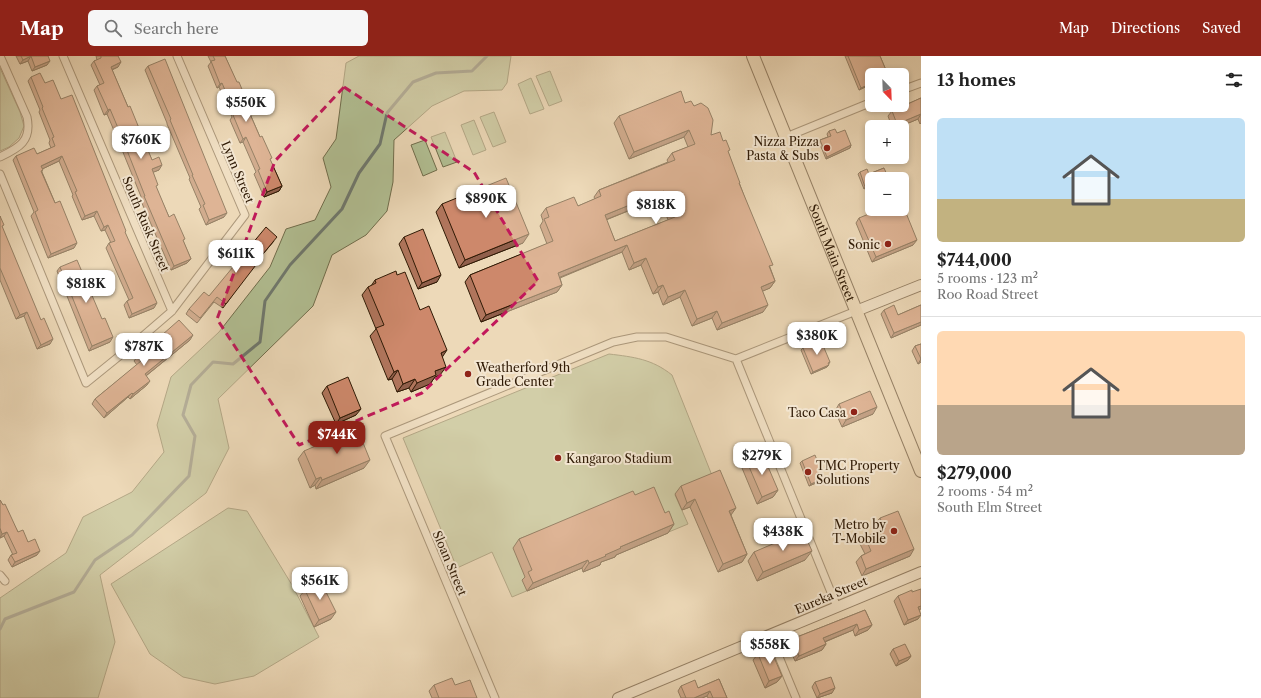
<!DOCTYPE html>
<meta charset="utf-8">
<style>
body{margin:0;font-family:"Libre Caslon Text",serif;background:#f6f6f6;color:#222;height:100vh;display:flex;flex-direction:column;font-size:15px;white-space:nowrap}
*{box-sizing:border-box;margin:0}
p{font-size:13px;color:#767676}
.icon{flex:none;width:22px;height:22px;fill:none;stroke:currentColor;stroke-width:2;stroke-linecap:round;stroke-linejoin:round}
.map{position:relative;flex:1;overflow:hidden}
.side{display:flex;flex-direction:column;background:#fff;width:340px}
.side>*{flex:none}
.needle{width:26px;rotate:157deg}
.controls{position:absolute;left:865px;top:12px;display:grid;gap:8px}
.controls a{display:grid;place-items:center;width:44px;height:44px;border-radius:6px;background:#fff;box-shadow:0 2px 6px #0003;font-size:20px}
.price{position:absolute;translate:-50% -34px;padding:0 9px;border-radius:8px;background:#fff;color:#222;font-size:13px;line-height:26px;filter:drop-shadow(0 1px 2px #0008)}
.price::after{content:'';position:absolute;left:50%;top:24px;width:12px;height:9px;margin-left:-6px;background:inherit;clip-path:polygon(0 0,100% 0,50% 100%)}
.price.current{background:#8f2418;color:#fff}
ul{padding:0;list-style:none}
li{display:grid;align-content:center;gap:8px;height:212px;padding:0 16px}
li+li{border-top:1px solid #e0e0e0}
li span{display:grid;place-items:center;height:124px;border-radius:6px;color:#555}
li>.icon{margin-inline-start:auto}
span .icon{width:72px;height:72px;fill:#fffc;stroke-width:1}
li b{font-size:17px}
h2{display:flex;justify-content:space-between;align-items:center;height:48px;padding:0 16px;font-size:17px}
header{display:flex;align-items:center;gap:24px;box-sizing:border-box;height:56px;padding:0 20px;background:#8f2418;color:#fff}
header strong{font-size:19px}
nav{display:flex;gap:22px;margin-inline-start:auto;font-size:14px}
.search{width:280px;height:36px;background:#f6f6f6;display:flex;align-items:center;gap:10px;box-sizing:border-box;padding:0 14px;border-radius:6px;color:#767676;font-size:15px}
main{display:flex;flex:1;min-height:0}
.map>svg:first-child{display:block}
.green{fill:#b2c094;stroke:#706d4c}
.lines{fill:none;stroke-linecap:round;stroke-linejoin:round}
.stream{stroke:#6f796f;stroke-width:3}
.street-casing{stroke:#5e4a32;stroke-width:9}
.secondary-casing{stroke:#2f1a05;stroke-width:12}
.primary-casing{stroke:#2f1a05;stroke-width:14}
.street{stroke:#f3e6d1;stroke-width:7}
.secondary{stroke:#f3e6d1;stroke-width:10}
.primary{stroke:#edd9b8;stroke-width:12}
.wall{fill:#b0755c;stroke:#2f1a05;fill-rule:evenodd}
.shaded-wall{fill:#905f4b;stroke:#2f1a05}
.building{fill:#cd886b;stroke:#2f1a05;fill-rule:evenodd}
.marked{fill:none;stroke:#c2185b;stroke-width:3;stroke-dasharray:8 5;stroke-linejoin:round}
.poi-dot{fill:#8f2418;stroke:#f3e6d1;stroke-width:1.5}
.labels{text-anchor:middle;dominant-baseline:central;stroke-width:4;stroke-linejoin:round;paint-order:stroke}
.poi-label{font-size:12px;fill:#2f1a05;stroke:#f3e6d1;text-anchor:end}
.street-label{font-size:12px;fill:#2f1a05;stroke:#f3e6d1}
</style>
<header>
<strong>Map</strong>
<div class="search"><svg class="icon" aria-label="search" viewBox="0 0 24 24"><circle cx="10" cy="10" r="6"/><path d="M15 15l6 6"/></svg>Search here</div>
<nav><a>Map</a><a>Directions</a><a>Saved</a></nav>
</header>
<main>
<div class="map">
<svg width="921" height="642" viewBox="0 0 921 642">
<rect width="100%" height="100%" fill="#edd9b8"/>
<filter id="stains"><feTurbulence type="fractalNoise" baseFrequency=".005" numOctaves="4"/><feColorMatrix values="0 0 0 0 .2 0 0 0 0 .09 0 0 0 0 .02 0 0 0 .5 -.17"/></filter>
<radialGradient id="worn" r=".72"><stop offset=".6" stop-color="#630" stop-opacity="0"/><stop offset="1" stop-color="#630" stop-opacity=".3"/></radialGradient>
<path class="green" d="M359 0H511L507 27 502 34 464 35 432 50 394 84 393 126 387 155 366 179 332 199 313 250 218 343 229 392 206 437 100 519 115 586 98 642H0V542L66 497 83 461 132 436 164 396 157 369 171 321 219 276 270 211 286 173 315 164 331 131 323 102 336 83 346 7Z
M0 12 20 56 24 70 19 82 9 91 0 95Z
M550 15 562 45 549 50 536 20Z
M531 22 544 53 530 58 518 28Z
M494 56 506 86 493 91 480 61Z
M474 64 486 94 473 99 461 69Z
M445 76 457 106 443 111 431 81Z
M425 84 437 114 423 120 411 89Z
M609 298C634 301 652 303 672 319L713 422 675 439 688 468 512 541 492 496 457 512 403 382Z
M228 452 247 455 292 529 319 581 254 620 215 628 183 621 150 598 111 528Z"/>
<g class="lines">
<path class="stream" d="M0 573 5 563 74 536 95 504 132 479 189 420 195 380 183 359 191 329 213 306 233 308 260 286 265 245 290 209 342 153 359 117 380 88 387 57 413 26 436 17 472 15 487 0"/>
<g class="street-casing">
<path id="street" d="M0 0 27 61C32 85 19 92 0 101
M63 0 172 255
M902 34 921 27
M786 81 872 46
M0 118 86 327 128 293 172 255 245 159 177 0
M736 303 837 551
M0 519 5 525
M770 579 796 642
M495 642 385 380 613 286 637 281H666L736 303 856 255"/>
</g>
<g class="secondary-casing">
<path id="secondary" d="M856 255 921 229
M618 642 921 516"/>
</g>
<g class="primary-casing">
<g id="primary">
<path id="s1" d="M753 0 921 415"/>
</g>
</g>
<use href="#street" class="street"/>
<use href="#secondary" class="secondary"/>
<use href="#primary" class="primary"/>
</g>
<path class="wall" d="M16 0H48L47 9 32 15 28 5 20 8Z
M96 0H118V11L112 14 128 51 152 104 159 114 153 116 156 132 169 161 183 185 191 203 187 207 171 214 141 145 142 143 118 84 107 58 104 59 94 34 97 30 100 29 91 9 94 5 97 4Z
M208 0H225L260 81 270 104 282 130 279 135 264 141 254 118 256 116 243 86 240 87 230 64 232 61 219 31 217 32 208 10 211 6Z
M845 0H880L888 19 859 34Z
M148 10 224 161 206 169 199 153 201 151 189 123 190 122 167 68V67L145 14Z
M31 21 45 27 61 43 125 177 154 252 129 262 124 249 127 245 129 244 106 192 109 187H111L105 174 101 175 94 160 82 164 72 140 73 139 59 105 42 113V116L74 192 48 202 31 160 34 156 13 104 16 100 37 98 51 92 49 87 50 84 39 56 40 54 28 25Z
M921 42V67L920 68 918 63 899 71H892L888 60 892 55Z
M685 47 694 50 711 79 728 96 775 225 770 232 762 235 763 256 717 274 712 262 692 270 680 241 663 249 658 236 653 238 641 209 629 214 622 196 560 222 562 229 557 236 481 266 465 226 470 219 547 188 540 170 543 165 541 159 546 152 578 150 595 143 594 141 599 134 668 106 667 104 672 97 688 91 684 81 629 103 614 67 619 60ZM660 142 668 164 615 185 606 164Z
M829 75 837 77 851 89 850 92 826 103 819 86 820 84 828 81 827 78Z
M884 112 864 133 858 118 860 116 869 118Z
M442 148 523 187 459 212 436 156Z
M0 160 2 172 50 288 37 293 24 260 16 263 0 224Z
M859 162 913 189 872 206 856 167Z
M404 181 437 226 418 233 399 188Z
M274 185 258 204 223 252 214 246 197 267 186 258 189 253 209 240Z
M60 211 110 286 89 295 57 215Z
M397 219 420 254 442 302 440 319 435 321 430 328 411 336 409 332 397 336 392 323 388 324 370 280 376 273 362 239 368 231 371 230 375 224Z
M921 249V269L891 282 881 258 884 254 898 259Z
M190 284 146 320 147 329 130 343 128 341 104 362 92 348 95 343 137 309 134 305 137 301Z
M921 288V306L918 308 912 295 915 290Z
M803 292 830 306 827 311 811 318 801 294Z
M327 330 356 359 336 368 322 337Z
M839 348 873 358 842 371 835 355Z
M304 395 364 412 316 433 315 429 310 432 298 403Z
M802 405 824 422 823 424 809 430 800 407Z
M747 406 778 434 773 441 757 448 742 412Z
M681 430 731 459 747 498 742 506 718 516 690 451 682 454 675 438Z
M635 439 665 457 674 468 668 477 616 499 615 501 601 506 600 509 583 516 582 512 527 535 522 524 525 521 513 492 519 483Z
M0 444 18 476 28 486 37 499 12 511 8 504 11 499H13L4 480 0 482Z
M880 462 910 500 862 520 856 506 861 500 865 498 860 488 865 481 878 475 875 468Z
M754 496 805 504 757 525 748 505Z
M305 534 331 563 314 571 300 540Z
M912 536 919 554 918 563 904 569 894 545 898 540Z
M865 554 872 569 868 574 855 580 853 574 825 586 826 588 822 594 795 605 788 589 792 583Z
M893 593 911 600 908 604 896 610 890 598Z
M758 598 782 620 777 626 765 632 753 604Z
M719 623 727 642H708L707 640 702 642H681L678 635 681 630 698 632Z
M815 626 832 637 817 642 812 631Z
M434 629 477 642H432L429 635Z"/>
<path class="shaded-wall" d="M31 0 28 5 20 8 23 4Z
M50 5 47 9 32 15 35 11Z
M121 6 118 11 108 15 111 11Z
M222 27 219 31 217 32 220 28Z
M872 27V28L859 34 861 32Z
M110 53 107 58 104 59 108 54Z
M921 58 918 63 899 71H895L897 68Z
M689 74 684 81 629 103 634 96Z
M246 81 243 86 240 87 243 83Z
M851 89 850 92 826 103 827 101Z
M62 100 59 105 38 115 41 110Z
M162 109 159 114 149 118 152 113Z
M872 128V129L864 133 865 131Z
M282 130 279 135 264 141 267 136Z
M664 135 660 142 600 166 605 159Z
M97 155 94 160 82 164 85 160Z
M227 157 224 161 206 169 209 164Z
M108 169 105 174 101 175 104 171Z
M529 178 523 187 459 212 465 204Z
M917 184 913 189 872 206 876 201Z
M77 187 74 192 48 202 51 198Z
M627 189 622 196 553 224 558 217Z
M646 202 641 209 629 214 634 207Z
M191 203 187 207 171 214 174 210Z
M441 219 437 226 418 233 422 227Z
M775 225 770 232 756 238 761 231Z
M562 229 557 236 481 266 486 259Z
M663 229 658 236 653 238 658 231Z
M685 234 680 241 663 249 668 241Z
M157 247 154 252 129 262 132 258Z
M768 249 763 256 717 274 722 267Z
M717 255 712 262 692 270 697 263Z
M27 256 24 260 16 263 20 259Z
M921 266V269L891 282 894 277Z
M193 279 190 284 142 323 145 318Z
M113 281 110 286 89 295 92 290Z
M53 283 50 288 37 293 41 289Z
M447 294 441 303V297Z
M921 303V306L918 308Z
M829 309 827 311 811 318 813 316Z
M446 311 440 319 435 321 430 328 411 336 417 327 435 315Z
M398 314 392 323 388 324 394 316Z
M415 323 409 332 397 336 403 328Z
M150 325 147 329 130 343 133 338Z
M132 337 128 341 104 362 107 357Z
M877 351 873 358 842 371 846 364Z
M361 353 356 359 336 368 340 362Z
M370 404 364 412 316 433 322 424Z
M321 421 315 429 310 432 316 423Z
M824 422 823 424 809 430 811 428Z
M778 434 773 441 757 448 762 441Z
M695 443 690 451 682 454 687 447Z
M736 452 731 459 729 455Z
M674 468 668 477 616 499 615 501 601 506 600 509 583 516 589 507 605 499 620 491Z
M7 476 4 480 0 482 2 478Z
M914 493 910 500 862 520 866 513Z
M40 495 37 499 12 511 15 506Z
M812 495 805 504 757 525 763 516Z
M747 498 742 506 718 516 723 508Z
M588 504 582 512 527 535 533 527Z
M921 550V553L914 556 918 551Z
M336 556 331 563 314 571 319 564Z
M921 559 918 563 904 569 908 564Z
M857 568 853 574 819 588 823 582Z
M872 569 868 574 855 580 859 574Z
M826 588 822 594 795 605 799 600Z
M911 600 908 604 896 610 899 605Z
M782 620 777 626 765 632 769 625Z
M835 632 832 637 817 642 820 638Z
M710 635 707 640 702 642H694Z"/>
<path class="building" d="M21 0H48L50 5 35 11 31 0 23 4Z
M101 0H118L121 6 111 11 128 51 130 50 152 104 159 101 162 109 152 113 158 129 156 130 169 161 174 158 185 183 183 184 191 203 174 210 144 140H145L121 79 110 53 108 54 97 30 104 27 94 5 101 2Z
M213 0H225L237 26H239L248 48 246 49 260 81 262 80 272 102 270 103 282 130 267 136 258 114 260 113 246 81 243 83 233 59 235 58 222 27 220 28 211 5 215 4Z
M848 0H880L888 19H872V27L861 32Z
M165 3 227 157 209 164 203 149 205 148 192 119H193L170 64 171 63 148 10Z
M40 17 45 27 53 24 61 43 72 39 126 175 125 176 157 247 132 258 127 245 133 242 109 187 115 185 108 169 104 171 97 155 85 160 75 136 77 135 62 100 41 110 43 114 41 115 55 147 60 145 77 187 51 198 35 156 38 154 16 100 34 92 37 98 55 90 52 82 54 81 42 52 43 51 31 21Z
M681 35 685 47 691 45 694 50 701 47 708 52 713 64 711 79 720 76 723 85 726 84 730 94 728 95 740 127H739L773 209 769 210 775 225 761 231 768 249 722 267 717 255 697 263 685 234 668 241 663 229 658 231 646 202 634 207 627 189 558 217 562 229 486 259 470 219 553 185 544 163 549 161 546 152 574 141 578 150 601 140 599 134 675 104 672 97 695 88 689 74 634 96 619 60ZM664 135 675 161 615 185 605 159Z
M921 42V58L897 68 892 55Z
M835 73 837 77 845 74 851 89 827 101 820 84 831 80 829 75Z
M884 112 888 121 883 123H872V128L865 131 860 116 867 113 869 118Z
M506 122 529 178 465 204 442 148Z
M902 147 917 184 876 201 859 162 881 153H902Z
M0 160 4 169 2 170 41 264 44 262 53 283 41 289 27 256 20 259 0 212Z
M266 171 277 181 258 204 259 205 226 248 217 241 200 262 189 253 204 236 209 240Z
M423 173 441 219 422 227 404 181Z
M77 204 102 263 105 262 113 281 92 290 60 211Z
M396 215 397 219 405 216 420 254 429 250 447 294 441 297 446 311 435 315 436 319 417 327 415 323 403 328 398 314 394 316 376 272 384 269 368 231 376 227 375 224Z
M894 249 898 259 921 249V266L894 277 884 254Z
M179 264 193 279 145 318 150 325 133 338 132 337 107 357 95 343 141 305 137 301Z
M819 285 820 288 822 287 830 306 828 307 829 309 813 316 803 292Z
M921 288V303L915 290Z
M348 321 361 353 340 362 327 330Z
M870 335 877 351 846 364 839 348Z
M357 372 370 404 322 424 321 421 316 423 304 395Z
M763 399 778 434 762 441 747 406Z
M815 399 824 422 811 428 802 405Z
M720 414 736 452 729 455 747 498 723 508 695 443 687 447 681 430Z
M654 431 665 457 669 455 674 468 620 491 621 492 605 499 606 500 589 507 588 504 533 527 528 516 532 514 519 483 633 435 635 439Z
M0 444 3 449 5 448 18 476 23 474 28 486 35 483 40 495 15 506 11 499 17 497 7 476 2 478 0 472Z
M898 455 914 493 866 513 861 500 871 495 865 481 885 473 880 462Z
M803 475 812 495 763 516 754 496Z
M321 526 336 556 319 564 305 534Z
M921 533V550L918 551 921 559 908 564 898 540 912 534V536Z
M865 554 872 569 859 574 857 568 823 582 826 588 799 600 792 583Z
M905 588 911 600 899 605 893 593Z
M770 592 782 620 769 625 758 598Z
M831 621 835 632 820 638 815 626Z
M452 622 455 629 470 624 477 642H439L434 629Z
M719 623 727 642H713L710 635 694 642H686L681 630 695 624 698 632Z"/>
<path d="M0 0H921V642H0ZM344 31 474 116 538 225 422 337 299 389 217 263 275 105Z" fill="#edd9b8" fill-opacity=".55" fill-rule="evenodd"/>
<path class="marked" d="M344 31 474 116 538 225 422 337 299 389 217 263 275 105Z"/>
<g class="poi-dot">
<circle cx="827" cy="92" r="4"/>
<circle cx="888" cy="188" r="4"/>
<circle cx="468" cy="318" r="4"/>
<circle cx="854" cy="356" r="4"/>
<circle cx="558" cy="402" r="4"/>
<circle cx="808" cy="416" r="4"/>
<circle cx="894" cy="475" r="4"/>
</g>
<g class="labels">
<g class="poi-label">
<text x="819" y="85">Nizza Pizza<tspan x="819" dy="14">Pasta &amp; Subs</tspan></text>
<text x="880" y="188">Sonic</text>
<text x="476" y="311" text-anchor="start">Weatherford 9th<tspan x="476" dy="14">Grade Center</tspan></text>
<text x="846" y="356">Taco Casa</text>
<text x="566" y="402" text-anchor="start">Kangaroo Stadium</text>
<text x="816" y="409" text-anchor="start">TMC Property<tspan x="816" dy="14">Solutions</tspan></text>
<text x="886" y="468">Metro by<tspan x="886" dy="14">T-Mobile</tspan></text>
</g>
<g class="street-label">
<text transform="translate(238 116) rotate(67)">Lynn Street</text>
<text transform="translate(146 168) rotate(67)">South Rusk Street</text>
<text stroke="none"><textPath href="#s1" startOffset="212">South Main Street</textPath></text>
<text transform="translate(450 507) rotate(67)">Sloan Street</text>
<text transform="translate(831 539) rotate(-23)">Eureka Street</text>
</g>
</g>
<rect width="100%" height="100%" filter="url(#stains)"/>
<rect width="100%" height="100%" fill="url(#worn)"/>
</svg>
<div class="controls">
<a><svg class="needle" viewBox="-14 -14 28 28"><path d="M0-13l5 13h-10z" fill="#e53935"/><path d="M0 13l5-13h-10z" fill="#767676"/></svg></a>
<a>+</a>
<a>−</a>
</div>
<b class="price" style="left:246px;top:67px">$550K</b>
<b class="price" style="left:141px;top:104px">$760K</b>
<b class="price" style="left:486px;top:163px">$890K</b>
<b class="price" style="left:656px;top:169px">$818K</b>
<b class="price" style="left:236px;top:218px">$611K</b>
<b class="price" style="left:86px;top:248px">$818K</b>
<b class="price" style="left:817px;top:300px">$380K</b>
<b class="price" style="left:144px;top:311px">$787K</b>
<b class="price current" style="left:337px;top:399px">$744K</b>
<b class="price" style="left:762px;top:420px">$279K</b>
<b class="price" style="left:783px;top:496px">$438K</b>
<b class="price" style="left:320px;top:545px">$561K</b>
<b class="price" style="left:770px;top:609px">$558K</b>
</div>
<section class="side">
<h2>13 homes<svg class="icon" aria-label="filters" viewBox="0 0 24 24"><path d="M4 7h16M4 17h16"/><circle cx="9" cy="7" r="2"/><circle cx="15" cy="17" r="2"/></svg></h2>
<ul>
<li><span style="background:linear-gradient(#bfe0f5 65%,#c2b280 0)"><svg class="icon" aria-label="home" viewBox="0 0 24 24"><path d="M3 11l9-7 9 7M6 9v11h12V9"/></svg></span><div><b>$744,000</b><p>5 rooms · 123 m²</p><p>Roo Road Street</p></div></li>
<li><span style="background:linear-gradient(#ffd9b3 60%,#b9a48a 0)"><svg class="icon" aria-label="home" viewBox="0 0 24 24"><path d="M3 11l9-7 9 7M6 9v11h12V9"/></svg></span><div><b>$279,000</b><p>2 rooms · 54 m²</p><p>South Elm Street</p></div></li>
</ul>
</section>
</main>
